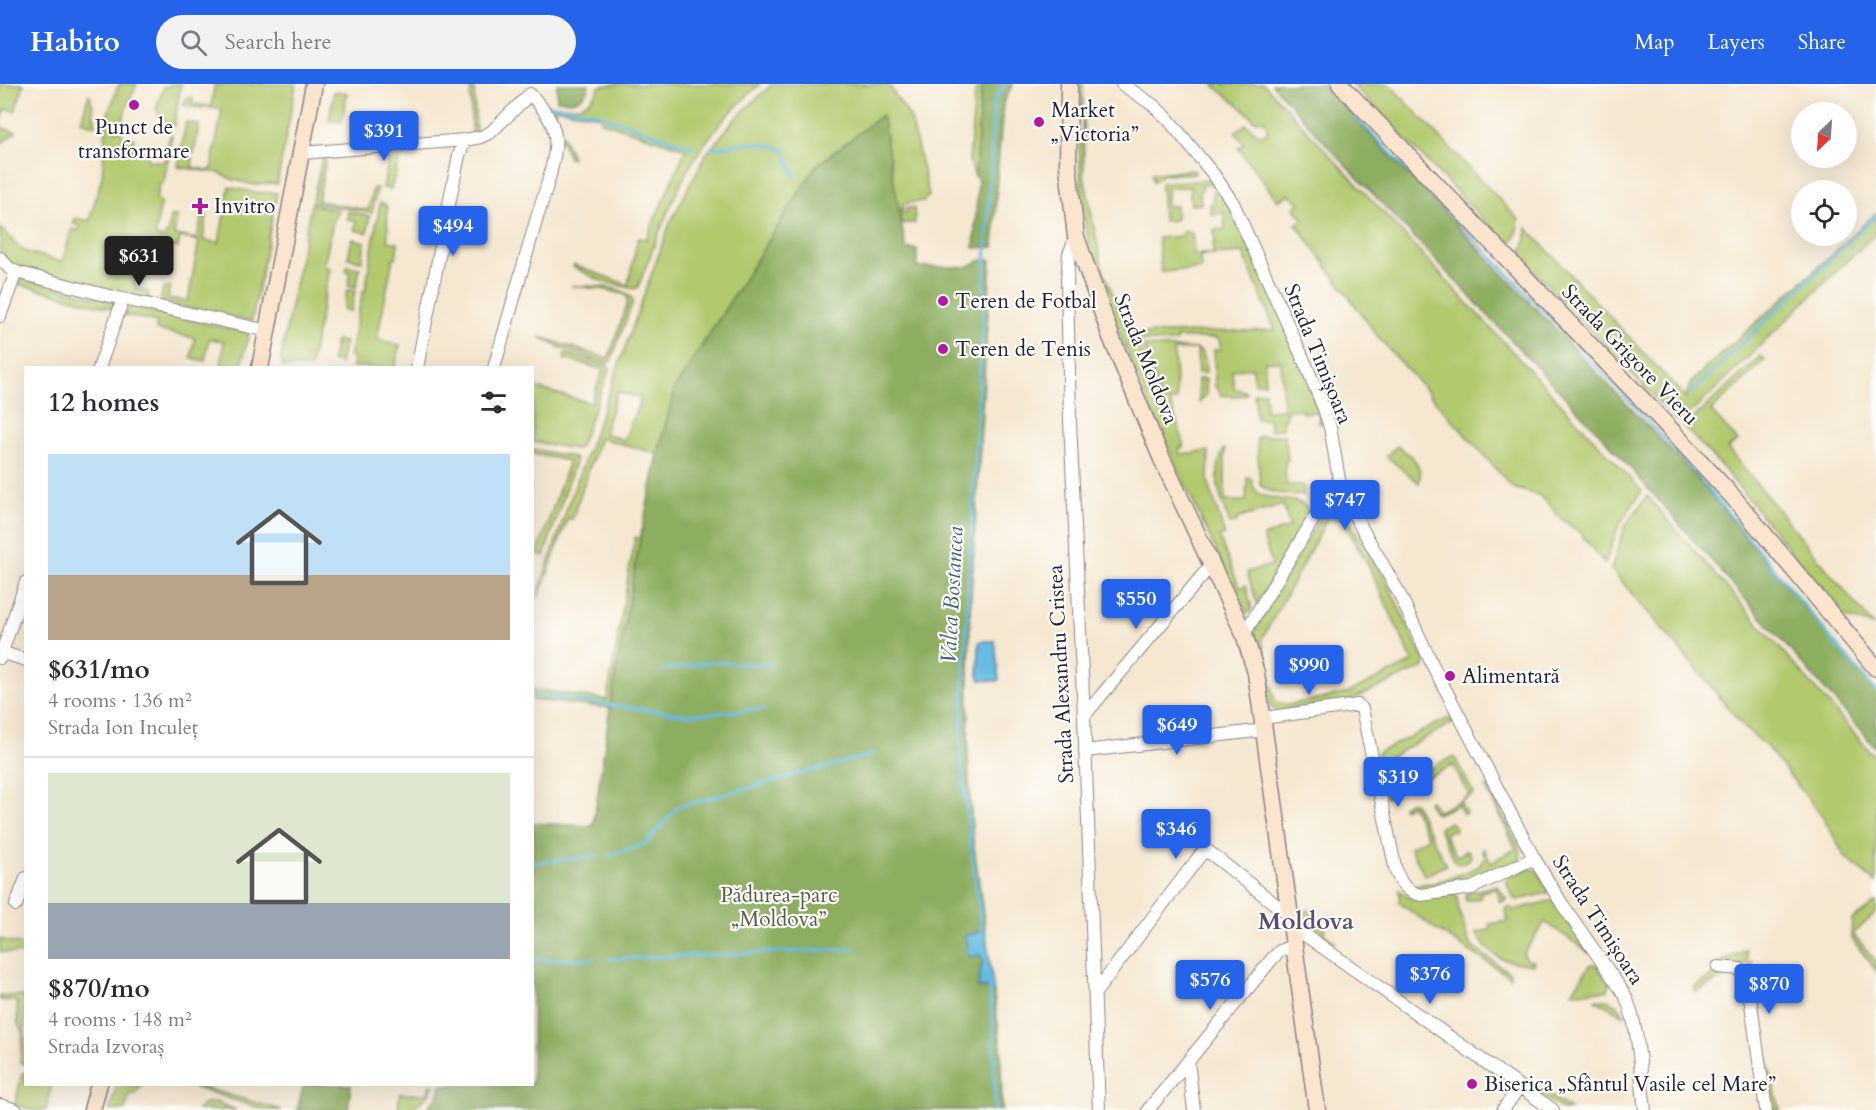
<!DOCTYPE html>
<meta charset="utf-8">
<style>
body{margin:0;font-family:Cardo,serif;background:#f2f2f3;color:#2b2b33;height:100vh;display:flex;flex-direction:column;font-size:22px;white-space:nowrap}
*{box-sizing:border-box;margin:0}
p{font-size:20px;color:#7c7c81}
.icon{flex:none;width:33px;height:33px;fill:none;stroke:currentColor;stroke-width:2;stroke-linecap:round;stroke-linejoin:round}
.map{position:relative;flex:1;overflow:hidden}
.panel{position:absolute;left:24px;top:282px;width:510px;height:720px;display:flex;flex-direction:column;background:#fff;border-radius:0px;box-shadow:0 6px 24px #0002}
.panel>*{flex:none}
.needle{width:39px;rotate:205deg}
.tools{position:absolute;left:1791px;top:18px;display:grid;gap:12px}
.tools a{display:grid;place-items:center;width:66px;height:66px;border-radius:50%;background:#fff;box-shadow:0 6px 24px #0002;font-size:30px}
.price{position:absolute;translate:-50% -51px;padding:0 14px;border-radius:6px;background:#2563eb;color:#fff;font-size:20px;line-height:39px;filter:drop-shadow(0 2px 3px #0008)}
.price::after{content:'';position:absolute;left:50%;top:36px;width:18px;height:14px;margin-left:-9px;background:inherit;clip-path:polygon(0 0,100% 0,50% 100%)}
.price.current{background:#222;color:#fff}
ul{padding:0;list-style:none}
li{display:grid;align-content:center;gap:12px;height:318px;padding:0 24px}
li+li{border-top:2px solid #e1e1e2}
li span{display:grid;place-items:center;height:186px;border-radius:0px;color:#555}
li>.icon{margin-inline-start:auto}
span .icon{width:108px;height:108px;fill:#fffc;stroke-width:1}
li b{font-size:26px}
h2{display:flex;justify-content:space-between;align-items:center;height:72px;padding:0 24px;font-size:26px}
header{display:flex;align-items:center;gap:36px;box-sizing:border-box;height:84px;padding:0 30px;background:#2563eb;color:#fff}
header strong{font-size:28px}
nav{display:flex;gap:33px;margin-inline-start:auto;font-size:21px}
.search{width:420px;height:54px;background:#f2f2f3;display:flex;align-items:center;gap:15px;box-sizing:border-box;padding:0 21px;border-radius:33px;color:#7c7c81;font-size:22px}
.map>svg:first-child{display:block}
.green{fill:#b2c96e;stroke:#6a7654;stroke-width:1.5;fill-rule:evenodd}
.forest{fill:#8dad61;stroke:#58684e;stroke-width:1.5}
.water{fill:#66bbe2;stroke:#446e8e;stroke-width:1.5}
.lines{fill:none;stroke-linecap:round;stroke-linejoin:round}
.stream{stroke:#66bbe2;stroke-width:3}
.street-casing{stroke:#8c8486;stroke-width:14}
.secondary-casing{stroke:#8c8486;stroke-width:19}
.street{stroke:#fff;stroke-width:12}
.secondary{stroke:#fbe5cf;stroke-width:16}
.poi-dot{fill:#b5179e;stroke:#fdfcf7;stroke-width:2}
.labels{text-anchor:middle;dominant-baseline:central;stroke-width:4.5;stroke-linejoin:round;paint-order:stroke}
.poi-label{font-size:21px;fill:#22223b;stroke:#fdfcf7;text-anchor:start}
.street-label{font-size:21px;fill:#22223b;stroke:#fdfcf7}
.park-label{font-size:21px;fill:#545c4d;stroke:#fdfcf7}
.water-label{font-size:22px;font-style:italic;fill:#3d5f7e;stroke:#fdfcf7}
.quarter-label{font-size:24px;font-weight:bold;fill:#5b4d71;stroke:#fdfcf7}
</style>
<header>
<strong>Habito</strong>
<div class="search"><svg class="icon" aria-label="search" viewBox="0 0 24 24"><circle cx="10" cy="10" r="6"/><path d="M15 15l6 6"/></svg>Search here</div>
<nav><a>Map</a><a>Layers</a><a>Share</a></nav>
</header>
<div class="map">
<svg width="1876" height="1026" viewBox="0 0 1876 1026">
<rect width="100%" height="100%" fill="#fdfcf7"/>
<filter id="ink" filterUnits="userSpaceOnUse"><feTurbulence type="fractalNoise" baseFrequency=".0167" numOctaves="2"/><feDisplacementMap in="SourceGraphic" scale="12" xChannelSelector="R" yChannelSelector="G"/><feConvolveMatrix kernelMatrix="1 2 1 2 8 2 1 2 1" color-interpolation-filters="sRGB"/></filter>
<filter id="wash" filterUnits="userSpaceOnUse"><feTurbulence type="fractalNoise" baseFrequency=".008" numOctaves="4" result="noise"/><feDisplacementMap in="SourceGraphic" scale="24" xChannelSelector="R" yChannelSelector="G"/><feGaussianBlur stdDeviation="1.35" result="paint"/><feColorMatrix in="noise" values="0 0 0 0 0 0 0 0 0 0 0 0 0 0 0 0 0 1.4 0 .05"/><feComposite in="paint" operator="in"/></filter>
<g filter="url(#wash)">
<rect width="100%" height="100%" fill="#f5e7d0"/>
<path class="green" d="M0 0H24L15 27 5 25 0 41Z
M119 0H137L125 27 123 42 114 41V46L122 47V53L134 54 133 67 148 68V76L164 78 170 51H172L164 97 159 102 156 115 161 118 155 152 162 153 160 162H157L152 189 138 186 135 204 148 207 149 217 13 182 0 169V144L24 167 62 178 72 145 78 147 80 142 73 140 75 134 89 137 102 93 107 32Z
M170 0H181L174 42C164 38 161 34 156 25L164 2 169 3Z
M215 0H296L277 100 270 99 254 101 231 95 220 89 178 83 180 72 193 74 192 83 211 87 222 26 203 22 202 25 184 21 185 15 193 13 192 19 211 23Z
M470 0H474L476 50 472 51Z
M617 0H760C733 24 707 52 689 84 668 122 654 163 638 203L634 205 601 197 573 183 574 181 628 201 638 154 646 155 686 65 602 38 599 32 555 24 554 32 572 73 569 74 545 20C571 23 587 29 600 2Z
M772 0H888L911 35 929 112 923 117 903 120 904 125H901L902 129H907V124H914L915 139H901L881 32 816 82 675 304 658 370 600 354 572 435 568 434 539 513 537 512 564 433 670 139 706 70 737 33ZM617 308 641 314 624 356 604 349Z
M979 0H985L981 6 975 92 969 78 975 7Z
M1079 0H1083L1084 92 1102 182 1128 250 1275 246 1243 169 1200 172 1201 185 1161 188 1158 154 1182 152V148H1192L1194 170H1213V160L1215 159 1214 146 1225 145 1224 129 1211 130 1210 120 1212 119 1215 100 1203 101 1200 109 1201 120 1191 121 1190 103 1167 104V122H1176V136L1163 137 1161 100 1164 98 1214 96 1225 111 1299 272 1323 339 1319 340 1318 328 1302 329V325L1286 326V334L1283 335V345L1270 346 1269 335H1256L1254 309 1265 308 1266 326 1283 325 1281 277H1265V299H1254L1253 284 1232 286 1234 305 1242 306 1247 309C1241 314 1228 312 1221 311L1215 302 1214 266H1221L1219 256 1216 254H1176V258L1138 257 1161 320 1163 319 1144 262 1197 265C1207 270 1205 278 1206 289H1198L1197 265 1174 266 1177 316 1170 318 1183 356V364H1180V370L1209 367 1208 397 1225 451 1219 453 1240 504 1246 501 1252 525 1247 530C1208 451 1170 371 1136 290 1116 240 1094 192 1085 139 1080 112 1080 84 1079 57 1086 38 1079 19 1079 0Z
M1213 0H1264L1642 407 1619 441 1605 480 1579 448 1560 434 1548 419 1538 411 1513 404 1379 254 1296 140 1304 135 1294 124 1300 119 1289 110 1278 117 1238 64 1244 60 1235 48 1246 40 1260 52 1268 47 1265 37 1254 36C1243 21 1226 14 1213 0Z
M1352 0H1389L1519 136 1516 152 1508 161Z
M334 7 347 9 342 38 329 37Z
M89 10 91 14 96 42 81 37Z
M186 38 199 41 194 69 181 67Z
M0 43 16 48 0 60Z
M402 67 391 105 383 104 390 68Z
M322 75H326L318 117 368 126 373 104H377L372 129 312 119Z
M1195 86V90H1164L1153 98 1152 89Z
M229 103 253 108 277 109 252 237 220 232 163 218 161 214 163 205 170 202 168 214 188 217 199 157 180 153 178 164 167 162 164 157 165 150H168L170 132H177L174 151 197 155 201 135H203L204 131 207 132 203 156 219 159Z
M380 119 385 120V122L387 123 388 157 398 159 396 174H393L377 255 400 261 395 283H352L354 275 349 273 363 207H365Z
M311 121 338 126 336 133H334L324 182 330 184 310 283H282L283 278 280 277Z
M348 128 370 132 367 149 354 146 356 137 347 135Z
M1876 129V149L1695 325 1677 337 1519 171 1525 160 1527 144 1686 314 1687 308 1693 297 1710 280 1813 188Z
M352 155 365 158 362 177 348 174Z
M347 182 360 184 356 203 348 201 350 189 346 188Z
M20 195 28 196 115 218 113 225 18 200Z
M571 202C587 202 626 200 633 217L611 277 607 279 561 264 540 253 606 274 609 273 627 221C628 216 628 213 624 210L601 205Z
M347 206 355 207 351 227 343 226Z
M131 223 249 249 241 283 221 281 224 257 209 255 205 277 191 274 195 254 156 246 157 238 124 231 127 225Z
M336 256 345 258 340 279 332 277Z
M565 269 609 282 610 284 580 362 576 365 533 358V303L591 319 602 289V285L564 275Z
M1761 272 1765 276 1711 327 1738 357 1727 364 1873 541 1844 533 1724 385 1684 343Z
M1198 295H1206V311L1199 319Z
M1284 351 1288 376 1285 377 1286 401H1303L1304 412C1291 410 1268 411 1260 400L1257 355 1260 352Z
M1397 362C1411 371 1424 381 1419 399L1386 372Z
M532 365 569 372 576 375 544 472 537 470 569 377 533 370Z
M1225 365V417H1246L1247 394H1251C1252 400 1255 408 1261 411 1275 418 1312 410 1308 435L1257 520 1247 488 1272 481 1263 452 1290 443 1283 421 1236 435 1237 439 1230 440C1219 413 1212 394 1223 366Z
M1647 412 1876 674V799L1845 773 1823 733 1766 662 1742 641 1704 594 1611 485 1625 442Z
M1334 419 1339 421 1385 493 1425 579 1424 583 1344 619 1279 627 1271 624 1259 561 1254 548 1327 421ZM1328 434 1342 435 1368 481 1413 578 1348 609 1288 621 1275 617 1262 555Z
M635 453 640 455 610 624 533 616V605L607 616Z
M1451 633 1454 638 1383 677 1398 707 1386 714 1377 669Z
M1452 673 1455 674 1474 710 1460 717 1466 729 1463 730 1458 721 1437 730 1434 729 1428 717 1431 716 1437 728 1469 712 1453 681 1421 697 1420 696 1430 691 1427 686Z
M1488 703 1521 766 1520 778 1483 797 1419 808 1410 805 1418 800 1434 799 1464 789 1479 782 1485 773 1482 766 1484 765 1491 778 1516 765 1486 704Z
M1409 718H1414L1446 781 1425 792 1410 763 1428 754 1412 721 1403 725 1402 722Z
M1450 738 1456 743 1454 747 1450 746 1445 751 1456 771 1458 772 1468 766 1471 772 1469 776 1460 780 1456 779 1439 745V744Z
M1530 784 1537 787 1548 805V809L1518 816 1514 815 1506 798 1507 793Z
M1497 801 1507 816 1500 818 1497 805 1480 808 1481 814 1466 817V811L1468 809Z
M1399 806 1410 814 1416 815 1454 809 1457 812 1459 827 1470 861 1510 889V893L1438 847 1398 818 1400 814Z
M1553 816 1591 870 1545 838 1523 870 1529 877H1534L1533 881C1507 878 1489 876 1476 848L1490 846 1489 840 1508 837 1505 824 1510 823 1513 826Z
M1876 818V829L1853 850 1876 877V887L1851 853 1852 836Z
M1310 826 1312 837 1325 844 1324 850 1335 858 1331 862 1301 841 1299 837V828Z
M0 855 25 862V870L0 868Z
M1746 866 1748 877 1742 882 1719 878Z
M1752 877 1766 970 1780 1026H1769L1747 885Z
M1591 880 1597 881 1610 901 1607 907 1572 908Z
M1718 888H1739L1743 894 1727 891 1696 908 1694 903Z
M0 912H25V980L21 979 20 977 23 949 18 940 17 919 14 917 0 916Z
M1597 915C1613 917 1617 917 1625 932L1595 916Z
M25 988 26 1000 52 1001 46 1026H33L15 1021 22 989Z
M1530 998 1533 999 1571 1026H1563L1528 1002Z
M117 1000 142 1001 135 1011 130 1010 125 1026H109Z
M187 1001H195L282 1026H265Z
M429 1001H434C428 1016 414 1025 398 1026L400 1010H428Z
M216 1018 236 1026H197L205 1019Z"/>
<path class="forest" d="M557 0H589C585 18 573 18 557 16Z
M985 0H1013L1003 20 997 95 994 163 974 164 978 95 975 92 981 6Z
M1272 0H1322L1695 392 1876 609V664L1602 352 1338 73Z
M882 31 906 165H917V183H967L981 176H991L970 530 968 672 972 747 1001 963 1002 1026H426L439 1010 441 1001 532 1000 533 739 593 742 611 617 640 455 658 370 675 304 816 82Z
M304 1000 351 1001 348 1026H297Z"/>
<path class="water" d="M981 557H995L999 595 997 597 980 596 978 591 979 559Z
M985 845 994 908H989L987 904H978L980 888 983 877 980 871 968 873 965 851 977 849 978 846Z"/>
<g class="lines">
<path class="stream" d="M1324 0 1619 305 1698 392 1839 564 1876 607
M547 21 597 29 606 33 692 63
M711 64C741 61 754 54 784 66L795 93
M1690 309 1876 132
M663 586 713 578 771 581
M532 611 688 631 764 625
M610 771 645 760 678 723 874 670
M532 779 599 772
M982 848 960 672 994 17 1005 0
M609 875 854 865
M532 876 594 875
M989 905 993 937 995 1026"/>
</g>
</g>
<g filter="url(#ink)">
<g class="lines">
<g class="street-casing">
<path id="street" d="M1122 0 1153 21 1167 34 1214 91 1233 119 1306 281 1324 325 1330 343 1341 407 1345 415 1398 507 1434 584 1534 774 1562 820 1625 911C1640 945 1640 990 1645 1026
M301 69 465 56 481 53 491 48 530 10C541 22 553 35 555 52 558 74 542 116 536 137 522 186 508 235 494 284
M1076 153 1069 170 1067 195 1070 338 1084 632 1099 1026
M0 174 9 184 16 188 101 210 268 247
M0 232 16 188
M99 284 123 215
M417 284 453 100 459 71 465 56
M1244 550 1319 426 1328 415 1341 407
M0 568 26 576
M0 574 26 498
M1084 632 1212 480
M1263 634 1358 621 1362 625 1396 787C1401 800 1406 807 1421 811L1472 804 1534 774
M1085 667 1265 646
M16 821 26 794
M1291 841 1553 1026
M1718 883 1740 885 1747 892 1766 1026
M1095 909 1202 769 1209 768 1290 832
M1188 977 1194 1026
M0 1021 16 1026
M1148 1026 1272 875 1280 867 1294 861
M1503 1026 1519 1003"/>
</g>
<g class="secondary-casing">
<path id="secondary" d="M1069 0 1068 82 1076 153 1111 253 1161 373 1244 550 1256 589 1317 1026
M1340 0 1658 332 1733 413 1876 584
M260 284 314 0
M92 1026 99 1000"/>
</g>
<use href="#street" class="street"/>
<use href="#secondary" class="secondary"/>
</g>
</g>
<g class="poi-dot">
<circle cx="134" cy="21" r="6"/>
<circle cx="1039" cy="38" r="6"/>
<path d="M197 113h6v6h6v6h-6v6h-6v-6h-6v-6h6z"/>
<circle cx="943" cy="217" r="6"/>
<circle cx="943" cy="265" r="6"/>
<circle cx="1450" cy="592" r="6"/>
<circle cx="1472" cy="1000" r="6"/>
</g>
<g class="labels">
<g class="poi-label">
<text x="1051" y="26">Market<tspan x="1051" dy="24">„Victoria”</tspan></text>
<text x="134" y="43" text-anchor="middle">Punct de<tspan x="134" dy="24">transformare</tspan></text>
<text x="214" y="122">Invitro</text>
<text x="955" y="217">Teren de Fotbal</text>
<text x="955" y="265">Teren de Tenis</text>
<text x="1462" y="592">Alimentară</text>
<text x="1484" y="1000">Biserica „Sfântul Vasile cel Mare”</text>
</g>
<g class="street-label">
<text transform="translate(1318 270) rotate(68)">Strada Timișoara</text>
<text transform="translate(1630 271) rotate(46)">Strada Grigore Vieru</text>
<text transform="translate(1146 275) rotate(68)">Strada Moldova</text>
<text transform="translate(1061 590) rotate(-93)">Strada Alexandru Cristea</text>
<text transform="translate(1598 836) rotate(57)">Strada Timișoara</text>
</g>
<g class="park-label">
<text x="779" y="811">Pădurea-parc<tspan x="779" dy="24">„Moldova”</tspan></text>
</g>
<g class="water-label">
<text transform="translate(952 511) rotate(-87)">Valea Bostancea</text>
</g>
<g class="quarter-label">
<text x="1306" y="837">Moldova</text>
</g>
</g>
</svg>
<div class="tools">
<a><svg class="needle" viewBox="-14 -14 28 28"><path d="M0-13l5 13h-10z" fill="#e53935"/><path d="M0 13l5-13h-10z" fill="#7c7c81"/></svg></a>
<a><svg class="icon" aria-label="locate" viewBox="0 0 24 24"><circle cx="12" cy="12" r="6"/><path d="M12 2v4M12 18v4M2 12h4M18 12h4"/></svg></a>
</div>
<b class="price" style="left:384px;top:78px">$391</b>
<b class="price" style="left:453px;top:173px">$494</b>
<b class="price current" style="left:139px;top:203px">$631</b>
<b class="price" style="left:1345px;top:447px">$747</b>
<b class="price" style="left:1136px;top:546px">$550</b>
<b class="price" style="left:1309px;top:612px">$990</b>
<b class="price" style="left:1177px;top:672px">$649</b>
<b class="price" style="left:1398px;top:724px">$319</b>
<b class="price" style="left:1176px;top:776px">$346</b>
<b class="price" style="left:1430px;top:921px">$376</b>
<b class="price" style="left:1210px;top:927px">$576</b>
<b class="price" style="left:1769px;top:931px">$870</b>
<section class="panel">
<h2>12 homes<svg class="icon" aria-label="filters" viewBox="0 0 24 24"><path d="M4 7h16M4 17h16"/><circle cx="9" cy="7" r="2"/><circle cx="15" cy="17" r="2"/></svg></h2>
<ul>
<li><span style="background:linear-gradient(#bfe0f5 65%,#b9a48a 0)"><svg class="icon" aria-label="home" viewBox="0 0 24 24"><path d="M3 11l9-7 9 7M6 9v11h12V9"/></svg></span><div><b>$631/mo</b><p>4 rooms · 136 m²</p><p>Strada Ion Inculeț</p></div></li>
<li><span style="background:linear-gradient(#dfe7d0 70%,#9aa5b1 0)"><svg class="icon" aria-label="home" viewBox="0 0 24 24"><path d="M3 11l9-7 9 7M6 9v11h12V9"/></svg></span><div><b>$870/mo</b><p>4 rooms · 148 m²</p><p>Strada Izvoraș</p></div></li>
</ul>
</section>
</div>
